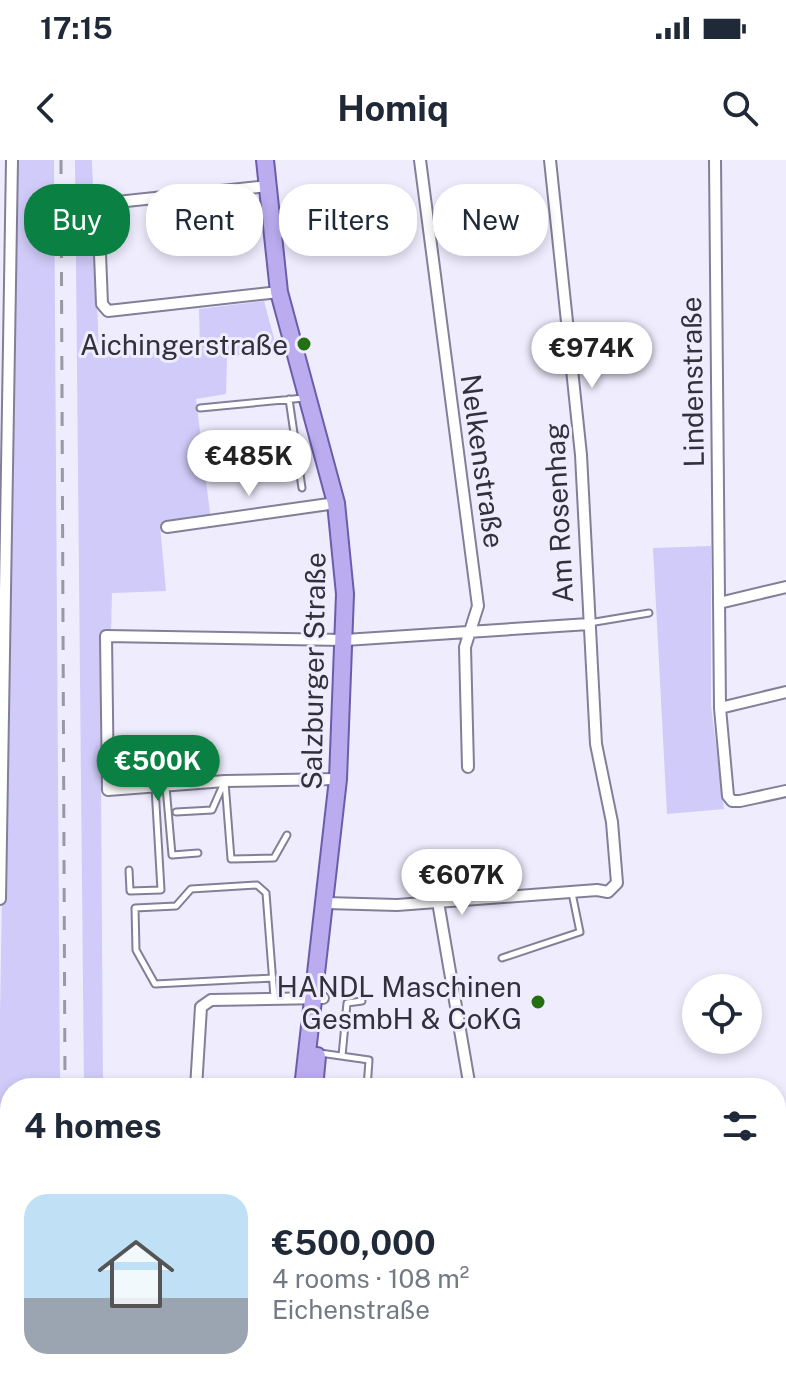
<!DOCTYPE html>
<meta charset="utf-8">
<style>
body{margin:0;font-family:"Public Sans",sans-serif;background:#f2f2f3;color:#1f2937;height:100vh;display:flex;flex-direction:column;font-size:30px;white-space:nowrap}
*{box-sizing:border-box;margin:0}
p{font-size:26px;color:#747a83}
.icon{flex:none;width:44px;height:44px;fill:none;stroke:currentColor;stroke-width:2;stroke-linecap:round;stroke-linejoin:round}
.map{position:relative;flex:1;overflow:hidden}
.panel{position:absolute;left:0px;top:918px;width:786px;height:312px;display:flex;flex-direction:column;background:#fff;border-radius:32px 32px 0 0;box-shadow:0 4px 12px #0003}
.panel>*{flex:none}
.hud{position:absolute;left:24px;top:24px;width:738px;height:72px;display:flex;gap:16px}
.tools{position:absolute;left:682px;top:814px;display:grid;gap:16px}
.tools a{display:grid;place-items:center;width:80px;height:80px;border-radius:50%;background:#fff;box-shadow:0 4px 12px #0003;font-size:40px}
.price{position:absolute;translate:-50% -68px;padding:0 18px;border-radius:28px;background:#fff;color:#222;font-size:26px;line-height:52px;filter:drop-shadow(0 2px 4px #0008)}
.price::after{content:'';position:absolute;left:50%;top:48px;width:24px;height:18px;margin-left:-12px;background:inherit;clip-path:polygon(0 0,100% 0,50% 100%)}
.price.on{background:#0b8043;color:#fff}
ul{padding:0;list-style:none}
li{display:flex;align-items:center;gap:24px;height:200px;padding:0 24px}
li+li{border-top:2px solid #e0e1e3}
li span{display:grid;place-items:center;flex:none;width:224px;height:160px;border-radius:24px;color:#555}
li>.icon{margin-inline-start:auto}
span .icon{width:96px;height:96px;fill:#fffc;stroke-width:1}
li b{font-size:34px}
h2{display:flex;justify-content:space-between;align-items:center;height:96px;padding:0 24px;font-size:34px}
.chip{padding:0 28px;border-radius:32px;background:#fff;box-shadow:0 4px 12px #0003;font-size:28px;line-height:72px}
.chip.on{background:#0b8043;color:#fff}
.status{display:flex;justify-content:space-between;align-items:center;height:56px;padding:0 40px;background:#fff;direction:ltr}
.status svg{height:22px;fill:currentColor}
header{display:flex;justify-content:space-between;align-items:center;height:104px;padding:0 24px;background:#fff;font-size:36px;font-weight:700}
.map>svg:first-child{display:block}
.green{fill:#d0cbf8}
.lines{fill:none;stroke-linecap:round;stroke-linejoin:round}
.lane-casing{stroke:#827f98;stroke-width:9}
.street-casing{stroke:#827f98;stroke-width:14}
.primary-casing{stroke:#6c5daa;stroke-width:20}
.lane{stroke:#fff;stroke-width:5}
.street{stroke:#fff;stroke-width:10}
.primary{stroke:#baacef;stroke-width:16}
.rail{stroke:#9998a5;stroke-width:3;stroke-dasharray:14 14;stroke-linecap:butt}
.poi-dot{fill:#246f12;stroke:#eeecfd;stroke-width:3}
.labels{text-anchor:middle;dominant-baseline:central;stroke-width:6;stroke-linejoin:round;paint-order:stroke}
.poi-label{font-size:28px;fill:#32313b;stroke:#eeecfd;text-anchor:end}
.street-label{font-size:28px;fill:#32313b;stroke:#eeecfd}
</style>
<div class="status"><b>17:15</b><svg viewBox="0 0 49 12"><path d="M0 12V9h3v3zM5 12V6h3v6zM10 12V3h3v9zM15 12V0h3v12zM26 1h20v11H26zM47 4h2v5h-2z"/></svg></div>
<header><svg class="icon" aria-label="back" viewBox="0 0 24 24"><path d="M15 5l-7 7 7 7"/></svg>Homiq<svg class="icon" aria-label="search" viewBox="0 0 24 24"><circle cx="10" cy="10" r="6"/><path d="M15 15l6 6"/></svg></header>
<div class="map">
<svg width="786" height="1230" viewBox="0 0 786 1230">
<rect width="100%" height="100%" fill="#eeecfd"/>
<path class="green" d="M14 0H54L60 928H10V1220H61V1230H0V1073H8L0 995V856Z
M75 0H92L99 197 200 189 199 149 264 141 276 186 227 198 226 234 196 239 211 361 160 366 166 431 112 433 111 472 100 473 103 928H84Z
M711 386V545L724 649 667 654 653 388Z"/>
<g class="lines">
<g class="lane-casing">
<path id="lane" d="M289 239 302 328
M200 248 304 238
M589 463 649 453
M225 622 231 699 274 698 287 675
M166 627 172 695 198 693
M176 652 212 650 223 625
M129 710 130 731 161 730 155 627
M502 798 580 772 572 733
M273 818 155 824 136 790 135 748 176 746 191 729 257 725 266 733 274 837
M320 893 369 900 367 928
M342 896 347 843 362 841
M168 1220 203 1224 201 1230
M152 1230 165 1220"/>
</g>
<g class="street-casing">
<path id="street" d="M420 0 478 446 465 487 468 607
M715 0 720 548 728 636 732 641H740L786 631
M268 26 98 44 102 144 108 151 279 132
M167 367 336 343
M719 443 786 427
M720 548 786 532
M338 619 225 621 108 630 106 476 345 480 589 464
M0 739 12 0
M438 742 470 928
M326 743 397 745 597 730 608 732 617 723 612 662 596 584 581 295 550 0
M196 928 201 847 211 840 323 838
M776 1136 786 1129
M776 1213 786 1229
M384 1220 386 1230
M529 1220 531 1230
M645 1230 659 1220"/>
</g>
<g class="primary-casing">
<path id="primary" d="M265 0 279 132 336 343 345 434 338 619 303 928
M314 928 317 896
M231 1230 235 1220
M250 1230 254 1220"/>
</g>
<use href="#lane" class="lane"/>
<use href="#street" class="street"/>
<use href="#primary" class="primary"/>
<path class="rail" d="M61 0 65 928
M73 1220V1230"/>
</g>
<g class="poi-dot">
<circle cx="304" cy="184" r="8"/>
<circle cx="538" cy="842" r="8"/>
</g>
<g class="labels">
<g class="poi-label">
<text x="288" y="184">Aichingerstraße</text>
<text x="522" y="826">HANDL Maschinen<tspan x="522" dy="32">GesmbH &amp; CoKG</tspan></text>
</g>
<g class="street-label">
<text transform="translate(692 222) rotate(-91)">Lindenstraße</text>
<text transform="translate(483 301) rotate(82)">Nelkenstraße</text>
<text transform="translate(558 353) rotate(-93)">Am Rosenhag</text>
<text transform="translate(313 511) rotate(-89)">Salzburger Straße</text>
</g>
</g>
</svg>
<div class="tools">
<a><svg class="icon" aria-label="locate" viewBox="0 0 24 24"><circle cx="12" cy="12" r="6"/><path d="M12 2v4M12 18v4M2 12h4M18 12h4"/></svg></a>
</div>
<b class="price" style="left:592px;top:230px">€974K</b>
<b class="price" style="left:249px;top:338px">€485K</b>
<b class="price on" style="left:158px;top:643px">€500K</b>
<b class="price" style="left:462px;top:757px">€607K</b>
<div class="hud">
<a class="chip on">Buy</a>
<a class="chip">Rent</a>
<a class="chip">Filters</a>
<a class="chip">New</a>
</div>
<section class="panel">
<h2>4 homes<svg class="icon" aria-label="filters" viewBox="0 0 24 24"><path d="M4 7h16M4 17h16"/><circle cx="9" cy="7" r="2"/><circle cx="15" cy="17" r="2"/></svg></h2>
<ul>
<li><span style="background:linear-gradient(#bfe0f5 65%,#9aa5b1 0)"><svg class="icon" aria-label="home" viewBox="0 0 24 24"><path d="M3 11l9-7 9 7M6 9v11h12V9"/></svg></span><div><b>€500,000</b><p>4 rooms · 108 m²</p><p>Eichenstraße</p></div></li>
</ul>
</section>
</div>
